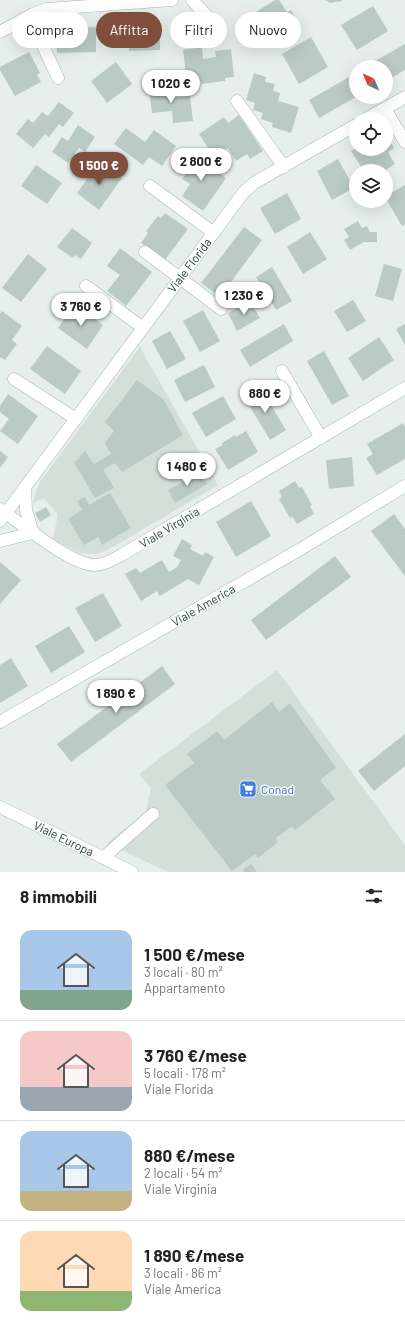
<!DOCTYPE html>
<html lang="it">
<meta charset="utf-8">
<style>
body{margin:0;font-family:Barlow,sans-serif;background:#f2f2f2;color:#222;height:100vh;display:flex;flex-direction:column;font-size:15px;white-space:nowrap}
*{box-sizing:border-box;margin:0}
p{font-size:13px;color:#767676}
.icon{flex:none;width:22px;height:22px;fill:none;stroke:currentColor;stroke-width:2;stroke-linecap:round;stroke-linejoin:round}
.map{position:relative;height:872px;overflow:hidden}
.drawer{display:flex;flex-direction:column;background:#fff;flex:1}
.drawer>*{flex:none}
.banner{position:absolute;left:12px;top:12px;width:381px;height:36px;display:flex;gap:8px}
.needle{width:26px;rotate:316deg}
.buttons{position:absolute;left:349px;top:60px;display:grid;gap:8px}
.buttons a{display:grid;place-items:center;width:44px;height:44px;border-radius:50%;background:#fff;box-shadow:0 4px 16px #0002;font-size:20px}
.price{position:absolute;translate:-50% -34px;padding:0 9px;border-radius:14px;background:#fff;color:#222;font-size:13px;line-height:26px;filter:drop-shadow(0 1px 2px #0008)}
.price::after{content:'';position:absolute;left:50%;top:24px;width:12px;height:9px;margin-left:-6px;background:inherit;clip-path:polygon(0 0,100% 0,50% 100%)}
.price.selected{background:#804e3d;color:#fff}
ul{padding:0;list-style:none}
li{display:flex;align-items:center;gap:12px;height:100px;padding:0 20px}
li+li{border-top:1px solid #e0e0e0}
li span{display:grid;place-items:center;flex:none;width:112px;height:80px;border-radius:12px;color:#555}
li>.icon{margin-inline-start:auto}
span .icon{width:48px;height:48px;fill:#fffc;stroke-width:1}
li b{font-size:17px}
h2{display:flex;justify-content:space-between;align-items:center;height:48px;padding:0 20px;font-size:17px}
.chip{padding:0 14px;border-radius:18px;background:#fff;box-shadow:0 4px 16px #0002;font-size:14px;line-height:36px}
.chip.selected{background:#804e3d;color:#fff}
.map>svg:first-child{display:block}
.built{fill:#d4dfda}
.building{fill:#bbcac4}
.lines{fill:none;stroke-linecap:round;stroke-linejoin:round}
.minor-casing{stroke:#a8b8b2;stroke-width:13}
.minor{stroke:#fff;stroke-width:12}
.labels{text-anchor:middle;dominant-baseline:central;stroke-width:3;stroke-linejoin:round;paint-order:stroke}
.street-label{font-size:12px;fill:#24423a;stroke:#f7fbf9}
.shop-label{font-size:12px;fill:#366cbe;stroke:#f7fbf9;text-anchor:start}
</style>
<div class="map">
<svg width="405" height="872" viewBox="0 0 405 872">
<rect width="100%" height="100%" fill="#e6efeb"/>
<path class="built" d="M140 347 218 485 113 547 98 554 79 553 53 539 58 514 43 498 34 503 33 501 39 483Z
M277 670 405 845V872H168L107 843 146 812 151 788 139 774Z"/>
<path class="building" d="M275 0H279L287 12 291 10 301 26 267 47 248 17Z
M325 0H342V1L330 3Z
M373 6 388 31 357 50 341 25Z
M96 27V52L57 53 56 28Z
M160 28V50L129 51 128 29Z
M311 37 328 67 299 84 282 54Z
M405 44V70L386 81V67H364Z
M202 47 203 59 216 57 215 51 231 49 234 77 225 78V81L201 84V81L187 82 183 50Z
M29 52 40 73 37 75 41 82 15 96 0 70V67Z
M116 62 132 84 107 103 91 81Z
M254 73 266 77 265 82 275 84 273 91 280 93 278 101 299 107 291 133 272 127 273 123 261 119 263 113 253 110 255 103 246 100Z
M351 76 356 85V97L319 118 309 100Z
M172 85 174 98 190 96 193 121 173 123 172 111 152 113 149 88Z
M59 102 74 113 63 127 59 124 49 137 45 134 33 148 16 134 28 119 33 123 42 112 48 116Z
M239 115 263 151 250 159 247 154 236 161 228 148 214 157 199 134 224 117 228 123Z
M78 125 95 137 85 152 79 148 68 163 52 152 62 137 68 141Z
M126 128 145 142 154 130 176 146 162 166 149 157 143 165 114 144Z
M386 135 394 148 388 152 395 164 384 171H364L351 151 356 148V149H386Z
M192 153 226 178 203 211 182 196 190 184 182 179 188 171 182 167Z
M338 159 354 188 332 200 317 171Z
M99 162 122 178 99 210 77 193Z
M36 165 62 183 47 204 21 186Z
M405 185V224L402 226 386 199V196Z
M287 193 301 219 275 234 260 208Z
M165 213 188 229 164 261 141 243 148 233 146 231 158 216 161 218Z
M358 221 362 228 367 226 370 232H377V242H364L350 250 344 240 349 237 344 229Z
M244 227 262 240 220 297 201 283Z
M72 228 92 243 81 259 75 255 73 258 57 247Z
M310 232 327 259 303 274 287 247Z
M120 248 152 272 126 306 107 291 120 275 107 266Z
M28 254 47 269 21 302 2 288Z
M384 264 402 269 393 301 375 296Z
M272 267 292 301 276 310 256 277Z
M353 300 366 321 347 332 334 311Z
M250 301 260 318 237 331 228 313Z
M75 304 103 325 87 349 58 328Z
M203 310 220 341 200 352 183 321Z
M2 311 22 326 12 340 17 344 5 360 0 357V314Z
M284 324 293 341 250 367 240 350Z
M405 324V345L396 329Z
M170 331 186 359 167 369 152 341Z
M379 337 394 360 363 381 348 358Z
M47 346 81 371 65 394 30 369Z
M324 351 349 396 332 405 307 361Z
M204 365 215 387 185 402 174 380Z
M137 380 164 400 183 435 122 472 115 463 103 469 114 488 95 498 74 462 80 458 79 457 85 451 94 464 111 454 105 443 114 431 105 422Z
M260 387 286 430 270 440 244 397Z
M8 394 38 416 18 444 0 431 9 419 0 412V406Z
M223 396 236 419 206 437 192 413Z
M403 423 405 427V459L377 475 366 458 373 454 367 444Z
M246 431 258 452 228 470 215 449 223 445 222 443 235 435 236 437Z
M0 451 8 457 0 468Z
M352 457 354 486 329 489 326 460Z
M200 472 207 484 175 503 168 490Z
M295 481 299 488 302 487 312 505 310 506 314 514 297 524 293 517 290 518 279 499 282 497 279 491Z
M110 493 131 528 102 545 98 537 84 545 68 519 82 510 77 501 85 497 89 505Z
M251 501 271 536 236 557 216 522Z
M46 507 51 515 40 522 35 513Z
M394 514 405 529V576L371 531Z
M182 539 192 545 190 549 203 556 205 552 214 557 199 585 188 579 160 596 157 591 141 601 125 574 136 568 140 573 162 560 169 572 177 567 181 560 173 556Z
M335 556 351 577 266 640 251 620Z
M0 562 21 580 0 604Z
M103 593 122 626 95 642 75 608Z
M69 626 85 652 51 673 35 646Z
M11 658 28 686 0 703V665Z
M162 666 175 684 71 762 57 744Z
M272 702 279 712 290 703 336 768 320 780 335 799 295 830 292 826 276 838 278 842 258 858 255 854 232 871 165 785 194 763 187 754 217 731 224 740Z
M405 734V766L374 791 358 771Z
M251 864 257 872H245L243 870Z"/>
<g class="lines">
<g class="minor-casing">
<path id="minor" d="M192 0 210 19
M29 16 58 78
M0 32 33 14 47 9 172 0
M237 101 284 167
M385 109 405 142
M366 119 405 97
M150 186 214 233
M145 252 221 309
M86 286 143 328
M282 371 321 438
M14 379 76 419
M25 487 26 510 33 533
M0 509C22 524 70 564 94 565 104 565 115 559 123 554L405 388
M0 521 243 193 254 183 356 125
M0 541 33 533
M0 722 299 550 405 486
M0 807 132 872
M104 857 153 814"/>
</g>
<use href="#minor" class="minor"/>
</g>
<defs>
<g id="supermarket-square" transform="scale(0.9)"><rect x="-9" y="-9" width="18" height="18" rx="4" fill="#3f7fe0" stroke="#f7fbf9"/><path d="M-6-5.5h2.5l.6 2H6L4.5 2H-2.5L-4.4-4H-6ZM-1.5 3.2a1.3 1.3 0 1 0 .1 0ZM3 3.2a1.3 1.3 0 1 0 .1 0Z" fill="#fff"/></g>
</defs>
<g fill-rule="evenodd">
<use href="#supermarket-square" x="248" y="789"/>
</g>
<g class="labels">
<g class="street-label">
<text transform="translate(189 265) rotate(-53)">Viale Florida</text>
<text transform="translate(169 527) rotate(-31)">Viale Virginia</text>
<text transform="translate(203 605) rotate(-30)">Viale America</text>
<text transform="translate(64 838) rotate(26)">Viale Europa</text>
</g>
<g class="shop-label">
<text x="261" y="789">Conad</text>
</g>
</g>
</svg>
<div class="buttons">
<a><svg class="needle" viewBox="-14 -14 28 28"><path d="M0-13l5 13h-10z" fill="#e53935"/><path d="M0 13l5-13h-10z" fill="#767676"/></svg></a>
<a><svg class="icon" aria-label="locate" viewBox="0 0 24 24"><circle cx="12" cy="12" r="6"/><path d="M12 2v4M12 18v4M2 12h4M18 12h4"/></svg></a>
<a><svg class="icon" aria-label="layers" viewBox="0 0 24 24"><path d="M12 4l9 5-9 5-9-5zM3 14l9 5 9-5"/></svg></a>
</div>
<b class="price" style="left:171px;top:104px">1 020 €</b>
<b class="price" style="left:201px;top:182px">2 800 €</b>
<b class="price selected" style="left:99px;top:186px">1 500 €</b>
<b class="price" style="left:244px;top:316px">1 230 €</b>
<b class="price" style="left:81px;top:327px">3 760 €</b>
<b class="price" style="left:265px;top:414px">880 €</b>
<b class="price" style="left:187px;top:487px">1 480 €</b>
<b class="price" style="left:116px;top:714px">1 890 €</b>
<div class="banner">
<a class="chip">Compra</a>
<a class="chip selected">Affitta</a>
<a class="chip">Filtri</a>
<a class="chip">Nuovo</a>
</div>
</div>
<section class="drawer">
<h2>8 immobili<svg class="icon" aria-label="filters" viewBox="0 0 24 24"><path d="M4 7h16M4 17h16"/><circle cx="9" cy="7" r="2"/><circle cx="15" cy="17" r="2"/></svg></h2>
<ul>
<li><span style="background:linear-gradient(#a9c7e8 75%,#7fa58c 0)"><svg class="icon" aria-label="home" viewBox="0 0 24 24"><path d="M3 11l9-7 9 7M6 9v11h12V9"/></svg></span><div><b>1 500 €/mese</b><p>3 locali · 80 m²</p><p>Appartamento</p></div></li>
<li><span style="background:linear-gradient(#f6c9c9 70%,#9aa5b1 0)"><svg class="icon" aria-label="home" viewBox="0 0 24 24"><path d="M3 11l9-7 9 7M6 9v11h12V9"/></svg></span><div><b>3 760 €/mese</b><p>5 locali · 178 m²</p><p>Viale Florida</p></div></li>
<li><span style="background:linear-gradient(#a9c7e8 75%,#c2b280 0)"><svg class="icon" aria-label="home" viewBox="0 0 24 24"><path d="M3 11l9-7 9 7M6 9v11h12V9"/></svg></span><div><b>880 €/mese</b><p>2 locali · 54 m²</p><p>Viale Virginia</p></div></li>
<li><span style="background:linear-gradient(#ffd9b3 75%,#8fb573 0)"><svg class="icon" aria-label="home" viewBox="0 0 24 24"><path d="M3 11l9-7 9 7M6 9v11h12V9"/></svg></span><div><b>1 890 €/mese</b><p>3 locali · 86 m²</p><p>Viale America</p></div></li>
</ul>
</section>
